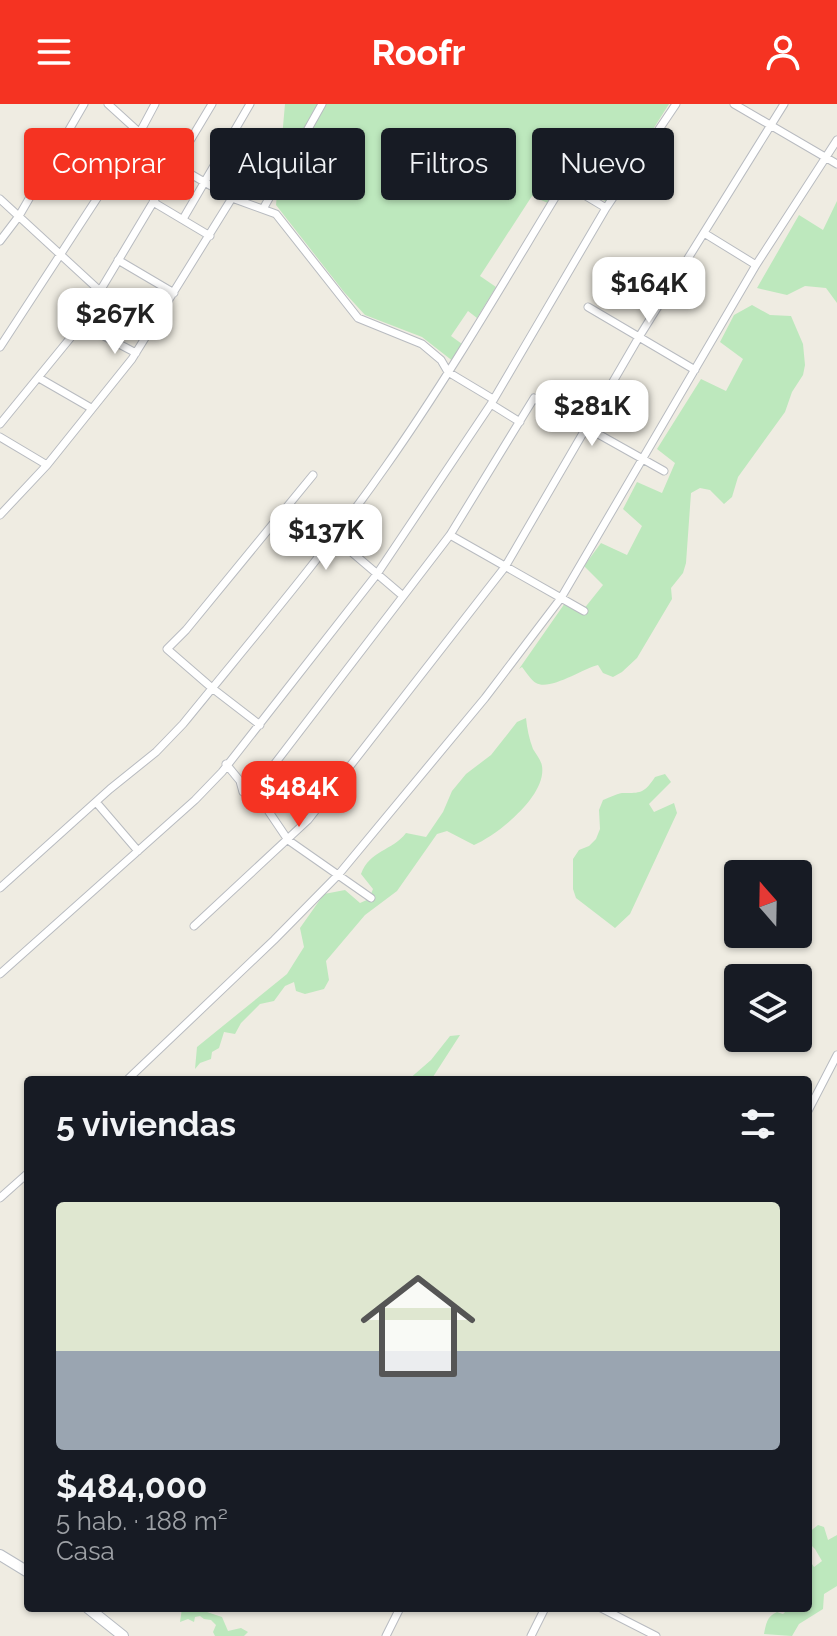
<!DOCTYPE html>
<html lang="es">
<meta charset="utf-8">
<style>
body{margin:0;font-family:Raleway,sans-serif;background:#242831;color:#f1f3f6;height:100vh;display:flex;flex-direction:column;font-size:30px;white-space:nowrap}
*{box-sizing:border-box;margin:0}
p{font-size:26px;color:#9ea1a6}
.icon{flex:none;width:44px;height:44px;fill:none;stroke:currentColor;stroke-width:2;stroke-linecap:round;stroke-linejoin:round}
.map{position:relative;flex:1;overflow:hidden}
.panel{position:absolute;left:24px;top:972px;width:788px;height:536px;display:flex;flex-direction:column;background:#171b24;border-radius:8px;box-shadow:0 2px 6px #0004}
.panel>*{flex:none}
.hud{position:absolute;left:24px;top:24px;width:790px;height:72px;display:flex;gap:16px}
.needle{width:52px;rotate:340deg}
.tools{position:absolute;left:724px;top:756px;display:grid;gap:16px}
.tools a{display:grid;place-items:center;width:88px;height:88px;border-radius:8px;background:#171b24;box-shadow:0 2px 6px #0004;font-size:40px}
.price{position:absolute;translate:-50% -68px;padding:0 18px;border-radius:16px;background:#fff;color:#222;font-size:26px;line-height:52px;filter:drop-shadow(0 2px 4px #0008)}
.price::after{content:'';position:absolute;left:50%;top:48px;width:24px;height:18px;margin-left:-12px;background:inherit;clip-path:polygon(0 0,100% 0,50% 100%)}
.price.on{background:#f53322;color:#fff}
ul{padding:0;list-style:none}
li{display:grid;align-content:center;gap:16px;height:424px;padding:0 32px}
li span{display:grid;place-items:center;height:248px;border-radius:8px;color:#555}
li>.icon{margin-inline-start:auto}
span .icon{width:144px;height:144px;fill:#fffc;stroke-width:1}
li b{font-size:34px}
h2{display:flex;justify-content:space-between;align-items:center;height:96px;padding:0 32px;font-size:34px}
.tag{padding:0 28px;border-radius:8px;background:#171b24;box-shadow:0 2px 6px #0004;font-size:28px;line-height:72px}
.tag.on{background:#f53322;color:#fff}
header{display:flex;justify-content:space-between;align-items:center;height:104px;padding:0 32px;background:#f53322;color:#fff;font-size:36px;font-weight:700}
.map>svg:first-child{display:block}
.green{fill:#bde8bd}
.lines{fill:none;stroke-linecap:round;stroke-linejoin:round}
.minor-casing{stroke:#b8bbc0;stroke-width:9}
.secondary-casing{stroke:#b8bcc2;stroke-width:12}
.minor{stroke:#fff;stroke-width:7}
.secondary{stroke:#fff;stroke-width:10}
</style>
<header><svg class="icon" aria-label="menu" viewBox="0 0 24 24"><path d="M4 6h16M4 12h16M4 18h16"/></svg>Roofr<svg class="icon" aria-label="person" viewBox="0 0 24 24"><circle cx="12" cy="8" r="4"/><path d="M4 21q1-7 8-7t8 7"/></svg></header>
<div class="map">
<svg width="837" height="1532" viewBox="0 0 837 1532">
<rect width="100%" height="100%" fill="#efece2"/>
<path class="green" d="M285 0H669L607 98 562 74 550 100 532 92 480 172 496 183 477 214 468 207 451 232 462 240 454 258 422 233 365 211 344 188 276 101Z
M837 97V199L826 184 805 182 787 191 757 184 799 111 823 126Z
M752 201 770 211 791 212 803 240 805 261 803 271 792 288 785 308 738 373 732 393 724 400 710 386 700 384 691 389 686 459 683 469 671 484 672 495 637 554 622 568 613 573 603 569 598 561C582 565 550 587 536 579 531 576 526 568 522 563L519 565 565 499 583 506 603 481 584 462 601 439 627 451 642 422 623 405 637 378 662 389 675 359 657 345 701 275 726 287 743 255 720 238 734 211Z
M526 614C527 624 529 635 533 645 536 650 541 656 542 662 547 692 497 731 474 741L447 727 437 730 397 787 365 811 326 857 329 876 324 885 305 890 296 887 294 878 285 882 274 897 260 900 241 919 235 930 224 928 219 944 212 948 211 955 200 959 195 965 197 943 287 870 304 843 300 824 324 790 345 786 360 799 369 795 373 785 361 770C370 746 392 747 406 729L426 733 443 708 452 687 466 670 491 651 517 618Z
M665 670 671 678 649 700 654 708 674 699 677 709 630 810 615 824 576 794 573 785V755L579 746 589 742 596 735 600 725 599 706 603 696C608 694 616 690 622 689 640 689 644 690 655 673Z
M460 931 431 976H408L431 956 450 932Z
M818 1421 824 1423 828 1436 837 1431V1482L824 1490 823 1505 799 1520 792 1532 764 1530C766 1520 767 1512 777 1508L783 1510 789 1504H808V1454L814 1463 822 1457 815 1445 808 1438V1429Z
M182 1504H195L222 1513 228 1527 241 1524 248 1528 244 1532H215L213 1528 216 1521 211 1516 204 1515 200 1512 195 1513 194 1518 188 1515 180 1518Z"/>
<g class="lines">
<g class="minor-casing">
<path id="minor" d="M108 0 175 61 232 94 276 110 358 214 422 240 441 256 448 268 493 295
M734 0 837 60
M0 95 100 187
M153 98 210 132
M263 105 322 0
M183 115 250 0
M704 129 756 161
M0 137 19 112 84 0
M118 156 174 189
M588 203 695 266
M81 220 136 249
M0 243 139 30 155 0
M39 274 91 304
M491 300 520 318
M0 320 76 227 212 0
M0 333 47 361
M0 411 47 361 132 255 232 94
M450 431 584 507
M334 433 403 492
M260 621 212 584 167 545 186 526 313 371
M226 660 240 677 243 688 261 696 288 736 371 794
M250 692 450 431 534 294 664 367
M96 698 138 747
M0 784 110 685 156 648 183 620C252 535 323 452 386 362 450 271 506 174 564 79L606 104
M194 822 308 716 505 463 639 233 784 0
M0 870 195 696 222 668 377 470 491 300 606 104 676 0
M127 976 274 836 339 770 485 594 561 494 756 161 837 36
M808 1007 837 951
M0 1094 28 1069
M601 1504 656 1532
M386 1532 400 1504
M531 1532 545 1504"/>
</g>
<g class="secondary-casing">
<path id="secondary" d="M0 1451 28 1468
M88 1504 123 1532"/>
</g>
<use href="#minor" class="minor"/>
<use href="#secondary" class="secondary"/>
</g>
</svg>
<div class="tools">
<a><svg class="needle" viewBox="-14 -14 28 28"><path d="M0-13l5 13h-10z" fill="#e53935"/><path d="M0 13l5-13h-10z" fill="#9ea1a6"/></svg></a>
<a><svg class="icon" aria-label="layers" viewBox="0 0 24 24"><path d="M12 4l9 5-9 5-9-5zM3 14l9 5 9-5"/></svg></a>
</div>
<b class="price" style="left:649px;top:221px">$164K</b>
<b class="price" style="left:115px;top:252px">$267K</b>
<b class="price" style="left:592px;top:344px">$281K</b>
<b class="price" style="left:326px;top:468px">$137K</b>
<b class="price on" style="left:299px;top:725px">$484K</b>
<div class="hud">
<a class="tag on">Comprar</a>
<a class="tag">Alquilar</a>
<a class="tag">Filtros</a>
<a class="tag">Nuevo</a>
</div>
<section class="panel">
<h2>5 viviendas<svg class="icon" aria-label="filters" viewBox="0 0 24 24"><path d="M4 7h16M4 17h16"/><circle cx="9" cy="7" r="2"/><circle cx="15" cy="17" r="2"/></svg></h2>
<ul>
<li><span style="background:linear-gradient(#dfe7d0 60%,#9aa5b1 0)"><svg class="icon" aria-label="home" viewBox="0 0 24 24"><path d="M3 11l9-7 9 7M6 9v11h12V9"/></svg></span><div><b>$484,000</b><p>5 hab. · 188 m²</p><p>Casa</p></div></li>
</ul>
</section>
</div>
